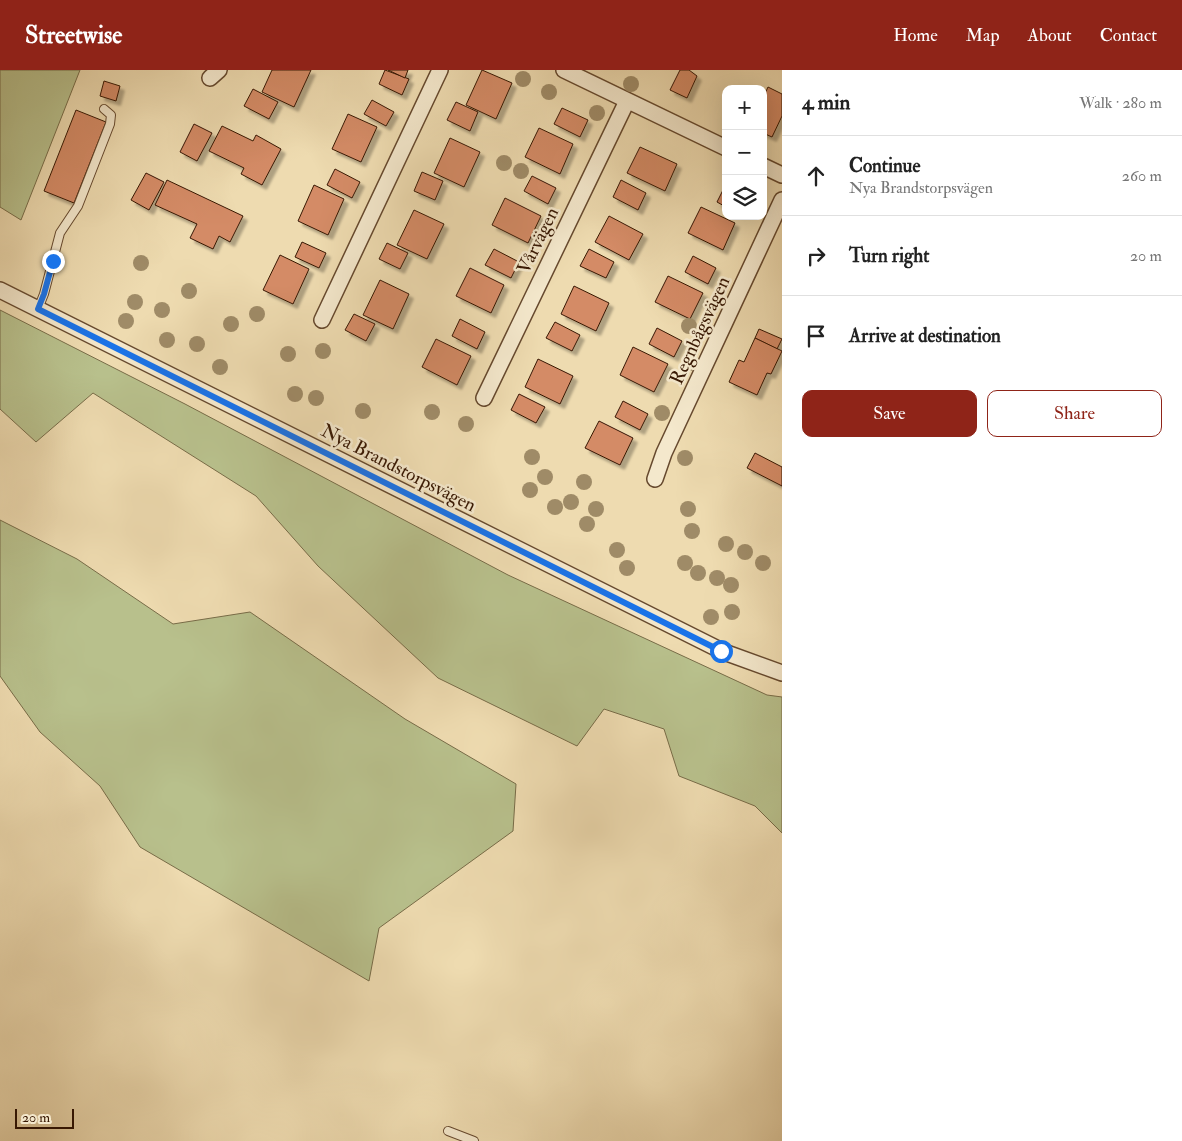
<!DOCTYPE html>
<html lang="en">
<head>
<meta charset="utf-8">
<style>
  body { margin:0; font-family:"IM FELL Double Pica",serif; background:#f6f6f6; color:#222 }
  .controls { position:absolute; right:15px; top:15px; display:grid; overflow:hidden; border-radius:10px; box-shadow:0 5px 20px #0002 }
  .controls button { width:45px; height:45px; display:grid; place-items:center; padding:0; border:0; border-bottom:1px solid #e0e0e0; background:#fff; color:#222; font:25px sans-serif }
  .scale { position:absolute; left:15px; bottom:12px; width:59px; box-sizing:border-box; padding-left:5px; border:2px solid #381803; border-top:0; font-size:14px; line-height:18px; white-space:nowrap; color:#381803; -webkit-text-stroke:4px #f4e8cc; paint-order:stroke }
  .stop { position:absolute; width:15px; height:15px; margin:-11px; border:4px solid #1a73e8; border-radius:50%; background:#fff }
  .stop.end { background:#1a73e8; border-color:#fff; box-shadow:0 1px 5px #0008 }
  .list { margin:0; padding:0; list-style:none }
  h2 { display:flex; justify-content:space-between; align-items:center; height:65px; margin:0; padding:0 20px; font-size:21px }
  h2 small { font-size:16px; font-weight:400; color:#767676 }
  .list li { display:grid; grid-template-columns:32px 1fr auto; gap:15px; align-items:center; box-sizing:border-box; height:80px; padding:0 20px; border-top:1px solid #e0e0e0 }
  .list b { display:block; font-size:19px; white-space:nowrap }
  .list p { margin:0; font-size:16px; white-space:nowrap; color:#767676 }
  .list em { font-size:16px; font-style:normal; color:#767676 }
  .actions { display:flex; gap:10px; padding:15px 20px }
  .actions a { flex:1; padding:11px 0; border:1px solid #8f2418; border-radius:10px; text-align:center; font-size:18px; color:#8f2418 }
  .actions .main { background:#8f2418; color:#fff }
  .icon { flex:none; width:28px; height:28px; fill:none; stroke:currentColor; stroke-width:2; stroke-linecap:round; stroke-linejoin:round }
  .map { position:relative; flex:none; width:782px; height:1071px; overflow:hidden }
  header { display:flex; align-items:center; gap:30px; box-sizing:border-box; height:70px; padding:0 25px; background:#8f2418; color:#fff }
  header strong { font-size:24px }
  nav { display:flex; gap:28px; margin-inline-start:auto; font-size:18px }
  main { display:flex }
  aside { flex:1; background:#fff }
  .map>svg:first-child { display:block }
</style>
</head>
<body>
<header>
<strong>Streetwise</strong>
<nav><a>Home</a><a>Map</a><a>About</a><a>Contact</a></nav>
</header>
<main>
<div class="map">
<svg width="782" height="1071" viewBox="0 0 782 1071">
  <defs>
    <filter id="shadow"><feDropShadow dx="4.5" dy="4.5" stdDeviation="1" flood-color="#0004"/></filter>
  </defs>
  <rect width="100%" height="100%" fill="#eedbb0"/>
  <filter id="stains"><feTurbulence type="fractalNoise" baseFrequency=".004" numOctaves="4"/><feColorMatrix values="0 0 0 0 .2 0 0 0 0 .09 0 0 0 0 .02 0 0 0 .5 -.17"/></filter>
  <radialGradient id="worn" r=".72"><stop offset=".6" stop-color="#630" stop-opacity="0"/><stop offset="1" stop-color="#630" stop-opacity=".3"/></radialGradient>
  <g fill="#b8c08c" stroke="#786c48">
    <path d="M0,0H80L21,150L0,137Z"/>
    <path d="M0,240L185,334L508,505L767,625L782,627V763L755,736L679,706L664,659L604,639L577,676L438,608L318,496L256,426L93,323L36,372L0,339Z"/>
    <path d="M0,450L77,489L173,554L250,542L405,649L516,714L513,761L379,858L369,911L140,777L100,716L40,662L0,606Z"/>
  </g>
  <g fill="#d48b66" stroke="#381803" filter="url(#shadow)">
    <path d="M272,0H311L294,37L262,22Z"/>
    <path d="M385,0L409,9L402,25L379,14Z"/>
    <path d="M388,0H408L405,8Z"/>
    <path d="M482,0L512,13L496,49L466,35Z"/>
    <path d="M680,0H689L697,6L687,28L670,20Z"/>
    <path d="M104,11L120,16L116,31L100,26Z"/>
    <path d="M768,17L782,24V46L772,67L763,63V28Z"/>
    <path d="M253,19L278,32L269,49L244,36Z"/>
    <path d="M372,30L394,42L386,56L364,44Z"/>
    <path d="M456,32L478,42L470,61L447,50Z"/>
    <path d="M562,38L588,50L580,67L554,54Z"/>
    <path d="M76,40L106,52L74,133L44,121Z"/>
    <path d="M348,44L377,57L361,92L332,79Z"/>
    <path d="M194,54L212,63L197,91L180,82Z"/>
    <path d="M222,56L253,71L256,65L281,79L262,115L241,104L244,98L209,81Z"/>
    <path d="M539,58L573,74L560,104L525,87Z"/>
    <path d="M450,68L480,82L464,117L434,103Z"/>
    <path d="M640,77L677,94L665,121L627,103Z"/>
    <path d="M335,99L360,112L352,128L327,115Z"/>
    <path d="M422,102L443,111L435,130L414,121Z"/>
    <path d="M146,103L164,112L149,140L131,130Z"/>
    <path d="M532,106L556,118L548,134L524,121Z"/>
    <path d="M167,110L243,146L230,172L219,166L213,179L190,168L197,154L155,135Z"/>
    <path d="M621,110L646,123L638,140L613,127Z"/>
    <path d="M314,115L344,129L328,165L298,151Z"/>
    <path d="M725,116H726V137L717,132Z"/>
    <path d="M505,128L541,146L528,173L492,155Z"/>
    <path d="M701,137L735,153L723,180L688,163Z"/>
    <path d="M414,140L444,154L427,189L397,175Z"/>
    <path d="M609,146L643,164L629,190L595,172Z"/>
    <path d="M302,172L326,183L319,198L295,187Z"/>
    <path d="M387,173L408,183L400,199L379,189Z"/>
    <path d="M494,179L519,192L511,208L485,195Z"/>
    <path d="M589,179L614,192L606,208L580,196Z"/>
    <path d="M280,185L309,199L293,234L263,220Z"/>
    <path d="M693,186L716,198L708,214L685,202Z"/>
    <path d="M470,198L504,215L491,243L456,226Z"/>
    <path d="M668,206L703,223L690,249L655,232Z"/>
    <path d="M380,210L409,224L393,259L363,245Z"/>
    <path d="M574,216L609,233L596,261L561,244Z"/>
    <path d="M354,244L375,254L366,271L345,260Z"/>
    <path d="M460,249L485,262L477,279L452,266Z"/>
    <path d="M555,252L580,265L572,281L546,268Z"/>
    <path d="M657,258L682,271L674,287L649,274Z"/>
    <path d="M759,259L782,269L777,279L755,268Z"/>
    <path d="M755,268L782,281L771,304L767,303L757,325L729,312L739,290L744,292Z"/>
    <path d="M436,269L471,286L457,315L422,297Z"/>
    <path d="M633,277L668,294L654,322L620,305Z"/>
    <path d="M538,289L573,306L560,334L525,317Z"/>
    <path d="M519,324L545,337L536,353L511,340Z"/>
    <path d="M623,331L648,344L640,360L615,347Z"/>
    <path d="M599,351L633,368L620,395L585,378Z"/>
    <path d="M755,383L782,397V416L747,398Z"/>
  </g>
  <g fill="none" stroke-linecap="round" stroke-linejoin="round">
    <defs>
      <g id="lane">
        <path d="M38,239L44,224L60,163L78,136L110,54L111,45L104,39"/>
        <path d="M448,1061L474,1071"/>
      </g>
      <g id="street">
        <path d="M564,0L726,78"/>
        <path d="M210,8L219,0"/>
        <path d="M763,96L782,105"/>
        <path d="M0,220L724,582L782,603"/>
        <path d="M322,250L440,0"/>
        <path d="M484,328L627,31"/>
        <path d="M655,409L664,383L782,130"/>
      </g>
    </defs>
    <use href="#lane" stroke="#66492e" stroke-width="10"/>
    <use href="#street" stroke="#66492e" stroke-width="18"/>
    <use href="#lane" stroke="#f4e8cc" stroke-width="8"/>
    <use href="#street" stroke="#f4e8cc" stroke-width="15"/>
  </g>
  <g fill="#9f8b67">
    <circle cx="523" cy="9" r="8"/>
    <circle cx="631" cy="14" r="8"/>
    <circle cx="549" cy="22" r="8"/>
    <circle cx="597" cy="43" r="8"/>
    <circle cx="504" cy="93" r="8"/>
    <circle cx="521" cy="101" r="8"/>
    <circle cx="141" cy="193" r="8"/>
    <circle cx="189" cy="221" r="8"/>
    <circle cx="135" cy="232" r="8"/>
    <circle cx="162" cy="240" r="8"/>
    <circle cx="257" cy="244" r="8"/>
    <circle cx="126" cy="251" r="8"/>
    <circle cx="231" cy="254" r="8"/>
    <circle cx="689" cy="256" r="8"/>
    <circle cx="167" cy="270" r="8"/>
    <circle cx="197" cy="274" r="8"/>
    <circle cx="323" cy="281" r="8"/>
    <circle cx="288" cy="284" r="8"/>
    <circle cx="690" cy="293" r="8"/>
    <circle cx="220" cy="297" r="8"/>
    <circle cx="295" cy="324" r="8"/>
    <circle cx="316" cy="328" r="8"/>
    <circle cx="363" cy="341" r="8"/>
    <circle cx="432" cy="342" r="8"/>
    <circle cx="662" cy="343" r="8"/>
    <circle cx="466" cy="354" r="8"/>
    <circle cx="532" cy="387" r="8"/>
    <circle cx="685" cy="388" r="8"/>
    <circle cx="545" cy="407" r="8"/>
    <circle cx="584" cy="412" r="8"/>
    <circle cx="530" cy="420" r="8"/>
    <circle cx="571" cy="432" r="8"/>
    <circle cx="555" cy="437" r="8"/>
    <circle cx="596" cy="439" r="8"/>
    <circle cx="688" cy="439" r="8"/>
    <circle cx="587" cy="454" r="8"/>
    <circle cx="692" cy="461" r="8"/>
    <circle cx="726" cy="474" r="8"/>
    <circle cx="617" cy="480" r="8"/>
    <circle cx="745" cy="482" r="8"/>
    <circle cx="685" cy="493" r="8"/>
    <circle cx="763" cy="493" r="8"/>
    <circle cx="627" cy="498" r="8"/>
    <circle cx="698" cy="503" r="8"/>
    <circle cx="717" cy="508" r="8"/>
    <circle cx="731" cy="515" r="8"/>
    <circle cx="732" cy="542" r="8"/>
    <circle cx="711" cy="547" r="8"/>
  </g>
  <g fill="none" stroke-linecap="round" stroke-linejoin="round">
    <path stroke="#1a73e8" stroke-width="6" d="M53,191L44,224L38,239L721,581"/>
  </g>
  <g text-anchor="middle" stroke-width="5" stroke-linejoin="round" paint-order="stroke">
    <g font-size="19" fill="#381803" stroke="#f4e8cc">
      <text transform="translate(537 170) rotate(-64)" y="7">Vårvägen</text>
      <text transform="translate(699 260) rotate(-65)" y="7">Regnbågsvägen</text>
      <text transform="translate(399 397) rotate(27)" y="7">Nya Brandstorpsvägen</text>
    </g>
  </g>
  <rect width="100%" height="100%" filter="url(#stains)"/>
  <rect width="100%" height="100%" fill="url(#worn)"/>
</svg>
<div class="controls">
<button>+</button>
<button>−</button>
<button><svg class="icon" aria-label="layers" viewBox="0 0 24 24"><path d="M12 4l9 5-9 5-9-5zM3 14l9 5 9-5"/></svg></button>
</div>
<div class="scale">20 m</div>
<div class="stop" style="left:721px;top:581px"></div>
<div class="stop end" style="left:53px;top:191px"></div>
</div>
<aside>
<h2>4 min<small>Walk · 280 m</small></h2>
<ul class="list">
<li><svg class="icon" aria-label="ahead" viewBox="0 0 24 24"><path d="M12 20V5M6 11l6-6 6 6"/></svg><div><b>Continue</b><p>Nya Brandstorpsvägen</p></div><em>260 m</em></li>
<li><svg class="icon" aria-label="right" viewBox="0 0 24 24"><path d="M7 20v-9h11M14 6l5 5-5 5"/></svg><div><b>Turn right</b></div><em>20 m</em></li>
<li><svg class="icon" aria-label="arrive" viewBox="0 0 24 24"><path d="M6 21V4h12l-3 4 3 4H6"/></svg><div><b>Arrive at destination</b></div></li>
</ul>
<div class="actions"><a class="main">Save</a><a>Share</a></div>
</aside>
</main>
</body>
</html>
